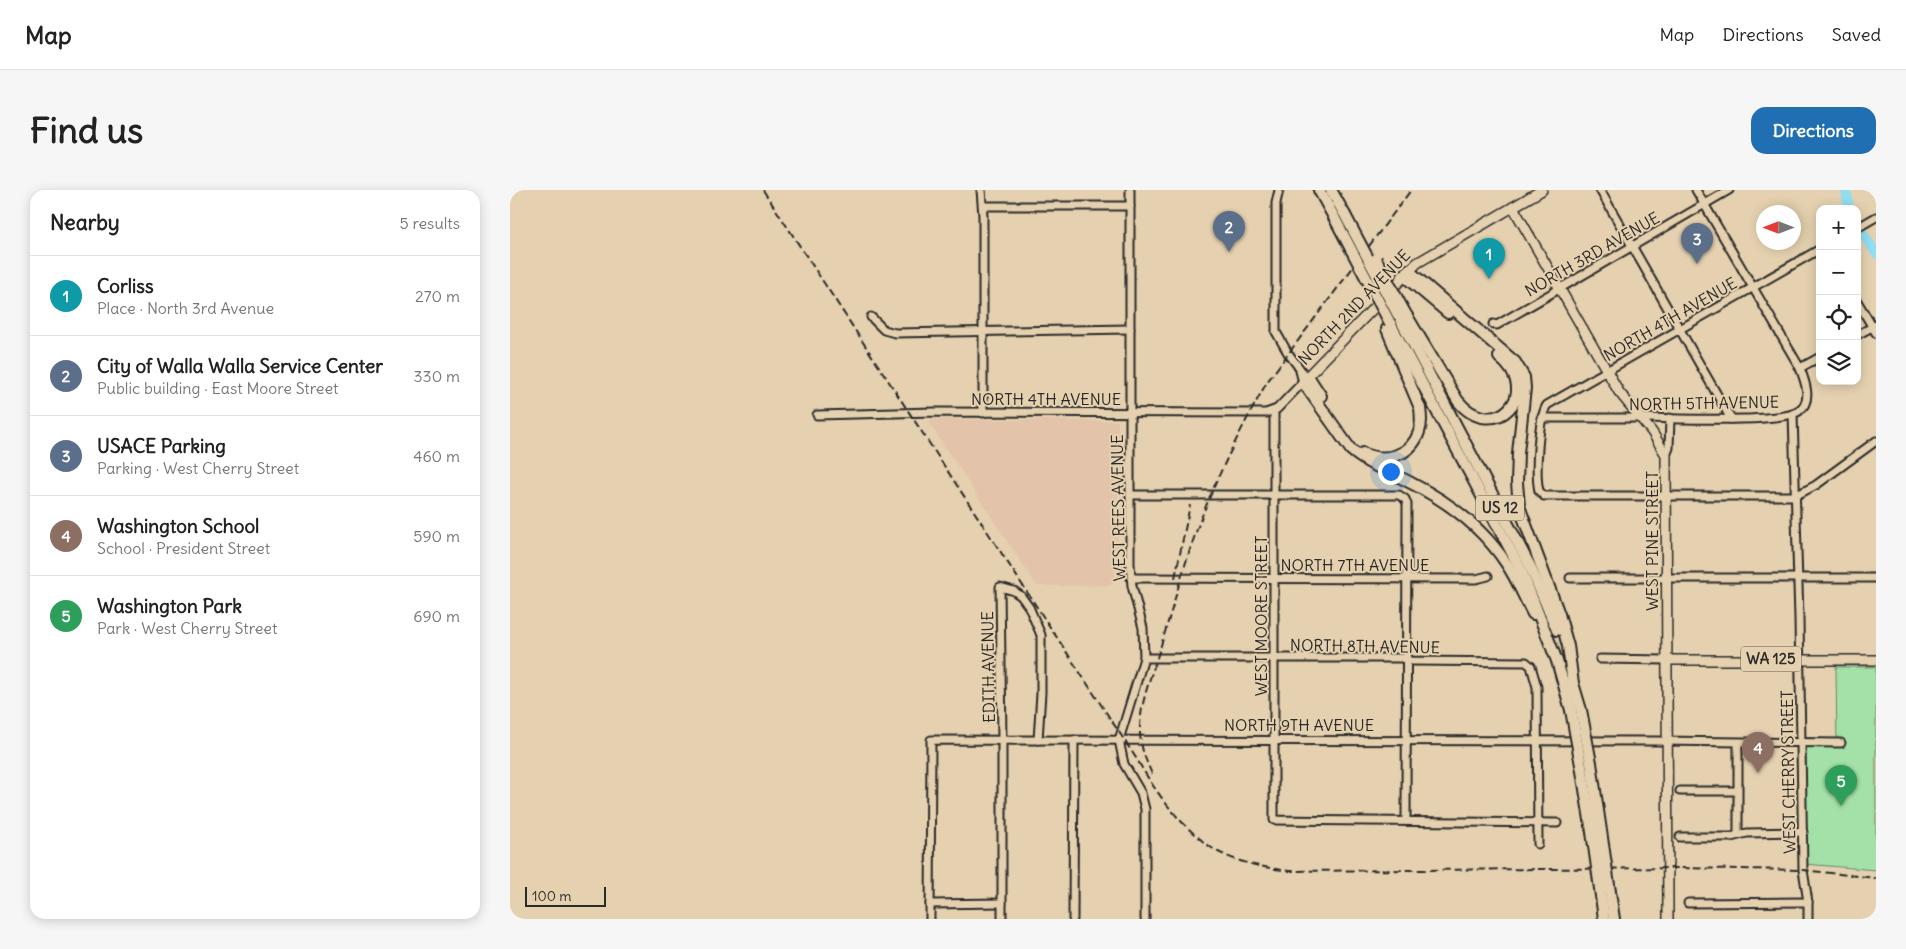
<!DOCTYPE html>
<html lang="en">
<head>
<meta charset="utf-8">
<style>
  body { margin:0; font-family:Delius,sans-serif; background:#f6f6f6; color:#222 }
  .controls { position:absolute; right:15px; top:15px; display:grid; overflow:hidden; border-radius:10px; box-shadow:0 2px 12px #0003 }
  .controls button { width:45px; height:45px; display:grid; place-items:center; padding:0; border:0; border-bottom:1px solid #e0e0e0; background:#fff; color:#222; font:25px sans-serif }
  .compass { position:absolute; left:1246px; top:15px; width:45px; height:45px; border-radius:50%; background:#fff; box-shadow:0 2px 12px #0003; rotate:270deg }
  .scale { position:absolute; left:15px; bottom:12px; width:81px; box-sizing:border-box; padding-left:5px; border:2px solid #2b2b2b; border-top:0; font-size:14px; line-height:18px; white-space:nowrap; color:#2b2b2b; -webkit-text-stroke:4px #e5d1af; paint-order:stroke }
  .you { position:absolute; left:880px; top:281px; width:18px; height:18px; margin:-12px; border:4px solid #fff; border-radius:50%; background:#1a73e8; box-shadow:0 0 0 8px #1a73e833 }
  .badge { display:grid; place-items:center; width:32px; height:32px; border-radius:50%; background:#1f6fb2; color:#fff; font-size:16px; font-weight:700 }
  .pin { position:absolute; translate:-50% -41px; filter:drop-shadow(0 1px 2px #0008) }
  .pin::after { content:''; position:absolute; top:26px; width:18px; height:15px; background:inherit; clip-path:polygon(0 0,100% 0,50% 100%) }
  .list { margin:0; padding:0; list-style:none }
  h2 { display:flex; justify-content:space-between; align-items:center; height:65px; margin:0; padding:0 20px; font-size:21px }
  h2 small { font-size:16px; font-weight:400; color:#767676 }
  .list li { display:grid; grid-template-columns:32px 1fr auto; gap:15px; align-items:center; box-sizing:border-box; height:80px; padding:0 20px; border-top:1px solid #e0e0e0 }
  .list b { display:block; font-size:19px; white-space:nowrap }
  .list p { margin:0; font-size:16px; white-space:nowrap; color:#767676 }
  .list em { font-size:16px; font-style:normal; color:#767676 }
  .icon { flex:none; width:28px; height:28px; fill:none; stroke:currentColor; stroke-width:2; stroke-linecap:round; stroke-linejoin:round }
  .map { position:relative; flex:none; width:1366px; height:729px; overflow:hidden; border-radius:15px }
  header { display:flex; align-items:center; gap:30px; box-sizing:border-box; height:70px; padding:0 25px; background:#fff; border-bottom:1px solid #e0e0e0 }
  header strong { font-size:24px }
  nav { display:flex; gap:28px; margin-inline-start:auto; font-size:18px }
  .intro { display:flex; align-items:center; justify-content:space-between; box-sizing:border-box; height:120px; padding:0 30px }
  h1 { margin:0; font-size:35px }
  .button { padding:12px 22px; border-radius:15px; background:#1f6fb2; color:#fff; font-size:18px; font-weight:700 }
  main { display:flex; gap:30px; padding:0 30px }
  aside { flex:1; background:#fff; border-radius:15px; box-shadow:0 2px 12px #0003 }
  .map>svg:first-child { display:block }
</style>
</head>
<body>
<header>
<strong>Map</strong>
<nav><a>Map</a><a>Directions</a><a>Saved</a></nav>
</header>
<div class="intro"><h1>Find us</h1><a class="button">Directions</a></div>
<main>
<aside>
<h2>Nearby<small>5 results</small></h2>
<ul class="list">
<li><span class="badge" style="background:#0f9aa8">1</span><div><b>Corliss</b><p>Place · North 3rd Avenue</p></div><em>270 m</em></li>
<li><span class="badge" style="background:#5c6f8a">2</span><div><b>City of Walla Walla Service Center</b><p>Public building · East Moore Street</p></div><em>330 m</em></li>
<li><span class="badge" style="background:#5c6f8a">3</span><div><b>USACE Parking</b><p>Parking · West Cherry Street</p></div><em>460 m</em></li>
<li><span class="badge" style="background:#8d6e63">4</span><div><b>Washington School</b><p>School · President Street</p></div><em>590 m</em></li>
<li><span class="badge" style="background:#2e9e5b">5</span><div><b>Washington Park</b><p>Park · West Cherry Street</p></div><em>690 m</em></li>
</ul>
</aside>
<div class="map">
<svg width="1366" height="729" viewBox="0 0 1366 729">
  <rect width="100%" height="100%" fill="#e5d1af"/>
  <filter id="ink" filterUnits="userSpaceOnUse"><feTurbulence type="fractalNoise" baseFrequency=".02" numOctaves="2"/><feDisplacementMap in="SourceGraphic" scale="10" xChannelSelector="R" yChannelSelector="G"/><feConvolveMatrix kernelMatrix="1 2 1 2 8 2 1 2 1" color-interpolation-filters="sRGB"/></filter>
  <g filter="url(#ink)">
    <path fill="#e3c3a9" d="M420,229L608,231V360L603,395L527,396L420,234Z"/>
    <path fill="#a3e1a8" stroke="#67866a" d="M1326,477H1366V680L1295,674L1296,557H1327Z"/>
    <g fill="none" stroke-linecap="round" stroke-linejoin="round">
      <g stroke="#91ddf1" stroke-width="10">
        <path d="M1336,0L1339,19"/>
        <path d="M1347,35L1366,63"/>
      </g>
      <defs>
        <g id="minor">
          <path d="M471,0L473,26V223"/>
          <path d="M620,0V374L622,396L633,438L634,468L609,550L610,555L614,574L631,603L635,619V729"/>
          <path d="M769,0L766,13V142L778,163L793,183"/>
          <path d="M1090,0L1221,229"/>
          <path d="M473,16H620"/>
          <path d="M1347,38L1366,27"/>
          <path d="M1310,59L1037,215C1028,228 1025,284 1029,301L1034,306H1285L1306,295L1366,251"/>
          <path d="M1347,111L1366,143"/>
          <path d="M361,127L374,140L385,143L620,139"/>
          <path d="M983,134L987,135L1219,0"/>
          <path d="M1347,145L1366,135"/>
          <path d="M1290,178L1310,167"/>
          <path d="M764,221V630L1047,633"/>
          <path d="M1283,224L1289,428L1293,680L1298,712V729"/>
          <path d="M307,225L424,222L756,223L767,219L793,192L790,181"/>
          <path d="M1031,228C1064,228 1097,228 1130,228C1158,228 1271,234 1289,221C1303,211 1295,191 1290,178L1186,0"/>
          <path d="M1156,265L1159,258L1160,228"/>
          <path d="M620,305H889L895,309L897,314L896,631"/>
          <path d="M621,388L966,389L978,386"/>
          <path d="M1060,388H1366"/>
          <path d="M634,468H891L901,471L1016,472L1021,476L1027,497L1028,654"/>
          <path d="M1090,469L1157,470"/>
          <path d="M1228,553V644"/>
          <path d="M1170,601H1227"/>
          <path d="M1170,647H1221L1237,643L1293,642"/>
          <path d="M1178,713L1298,712"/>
          <path d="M420,714L492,713"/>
          <path d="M420,729L421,550L1147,551L1331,553"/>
          <path d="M492,729V550L490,397L504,401L511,406L519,417L531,445V503L528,550"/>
          <path d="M563,729L564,550"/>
        </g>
        <g id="major">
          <path d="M1003,17L1109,202L1142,242L1156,265L1158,729"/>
          <path d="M794,190L907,73L1032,0"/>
          <path d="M1157,470H1366"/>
        </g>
        <g id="highway">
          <path d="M809,0L825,29"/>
          <path d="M821,0L835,25"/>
          <path d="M898,80L1005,172L1014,187L1015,198L1008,263L1007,293L1009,316L1049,424L1058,456L1063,494"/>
          <path d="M893,85L938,123"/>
          <path d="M894,121L948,211C983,254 1035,204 989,167"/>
          <path d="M888,125L1020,376L1047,440"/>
          <path d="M880,133L1011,380L1047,471L1061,520"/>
          <path d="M798,186L811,206"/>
          <path d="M793,192L841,260C858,275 881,282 901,293C939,312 972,337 996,373C1007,389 1014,407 1023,424"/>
          <path d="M853,263C875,273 901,266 909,242C912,234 911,226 910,218L877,139"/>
          <path d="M1062,490L1071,520"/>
          <path d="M1081,573L1091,641"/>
          <path d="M1071,575L1082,642"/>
          <path d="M1100,702L1104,729"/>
          <path d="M1091,706L1094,729"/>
        </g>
      </defs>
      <use href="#minor" stroke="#2b2b2b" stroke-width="11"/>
      <use href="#major" stroke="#2b2b2b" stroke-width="12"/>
      <use href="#highway" stroke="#2b2b2b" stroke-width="14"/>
      <use href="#minor" stroke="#e5d1af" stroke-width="7"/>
      <use href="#major" stroke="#e5d1af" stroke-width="9"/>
      <use href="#highway" stroke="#e5d1af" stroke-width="10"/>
      <g stroke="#2b2b2b" stroke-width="2" stroke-dasharray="8 4" stroke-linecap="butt">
        <path d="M253,0L628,571C646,603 669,634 699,656C721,672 752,677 779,681L1164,678L1293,680L1366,688"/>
        <path d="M665,388L680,315"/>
        <path d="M642,584C635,569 629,553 630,537C631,507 644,480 652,452C667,403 680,352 701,304C717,266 737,228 757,192L901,0"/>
      </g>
      <defs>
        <g id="highway-bridge">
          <path d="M835,25L888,125"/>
          <path d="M825,29L880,133"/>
          <path d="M866,69L894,121"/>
          <path d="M1061,520L1071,575"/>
          <path d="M1071,520L1081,573"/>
          <path d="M1091,641L1100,702"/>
          <path d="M1082,642L1091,706"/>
        </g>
      </defs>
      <use href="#highway-bridge" stroke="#2b2b2b" stroke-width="14" stroke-linecap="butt"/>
      <use href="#highway-bridge" stroke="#e5d1af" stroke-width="10"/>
    </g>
  </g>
  <g text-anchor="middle" stroke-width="4" stroke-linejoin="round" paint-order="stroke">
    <g fill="#e5d1af" stroke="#635d53" stroke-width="1">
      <rect x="966" y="305.5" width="48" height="25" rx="4"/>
      <rect x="1231" y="456.5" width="60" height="25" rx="4"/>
    </g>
    <g font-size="15" font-weight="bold" fill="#2b2b2b">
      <text x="990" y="323">US 12</text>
      <text x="1261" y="474">WA 125</text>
    </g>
    <g font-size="16" fill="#2b2b2b" stroke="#e5d1af">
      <text transform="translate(1082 64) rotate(-30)" y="6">NORTH 3RD AVENUE</text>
      <text transform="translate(844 117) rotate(-46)" y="6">NORTH 2ND AVENUE</text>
      <text transform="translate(1160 129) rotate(-30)" y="6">NORTH 4TH AVENUE</text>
      <text x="536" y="215">NORTH 4TH AVENUE</text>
      <text transform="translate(1194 213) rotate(-1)" y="6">NORTH 5TH AVENUE</text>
      <text transform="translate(608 318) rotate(-91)" y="6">WEST REES AVENUE</text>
      <text transform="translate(1142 351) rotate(-90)" y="6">WEST PINE STREET</text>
      <text x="845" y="381">NORTH 7TH AVENUE</text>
      <text transform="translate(751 426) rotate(-90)" y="6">WEST MOORE STREET</text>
      <text transform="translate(855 456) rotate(1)" y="6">NORTH 8TH AVENUE</text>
      <text transform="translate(478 477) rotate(-91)" y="6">EDITH AVENUE</text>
      <text x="789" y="541">NORTH 9TH AVENUE</text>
      <text transform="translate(1278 582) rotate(-91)" y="6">WEST CHERRY STREET</text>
    </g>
  </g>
</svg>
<div class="controls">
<button>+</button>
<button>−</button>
<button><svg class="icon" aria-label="locate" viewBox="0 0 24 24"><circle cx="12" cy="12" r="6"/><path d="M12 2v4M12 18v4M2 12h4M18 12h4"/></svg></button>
<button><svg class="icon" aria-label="layers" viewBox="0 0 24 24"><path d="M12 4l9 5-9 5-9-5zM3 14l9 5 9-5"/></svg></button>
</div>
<svg class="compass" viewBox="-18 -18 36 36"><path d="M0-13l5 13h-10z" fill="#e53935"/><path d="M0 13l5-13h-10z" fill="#767676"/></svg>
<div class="scale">100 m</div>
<div class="you"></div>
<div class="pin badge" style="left:979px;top:89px;background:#0f9aa8">1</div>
<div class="pin badge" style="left:719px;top:62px;background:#5c6f8a">2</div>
<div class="pin badge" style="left:1187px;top:74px;background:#5c6f8a">3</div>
<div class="pin badge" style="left:1248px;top:583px;background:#8d6e63">4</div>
<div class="pin badge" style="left:1331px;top:616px;background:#2e9e5b">5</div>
</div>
</main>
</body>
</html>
